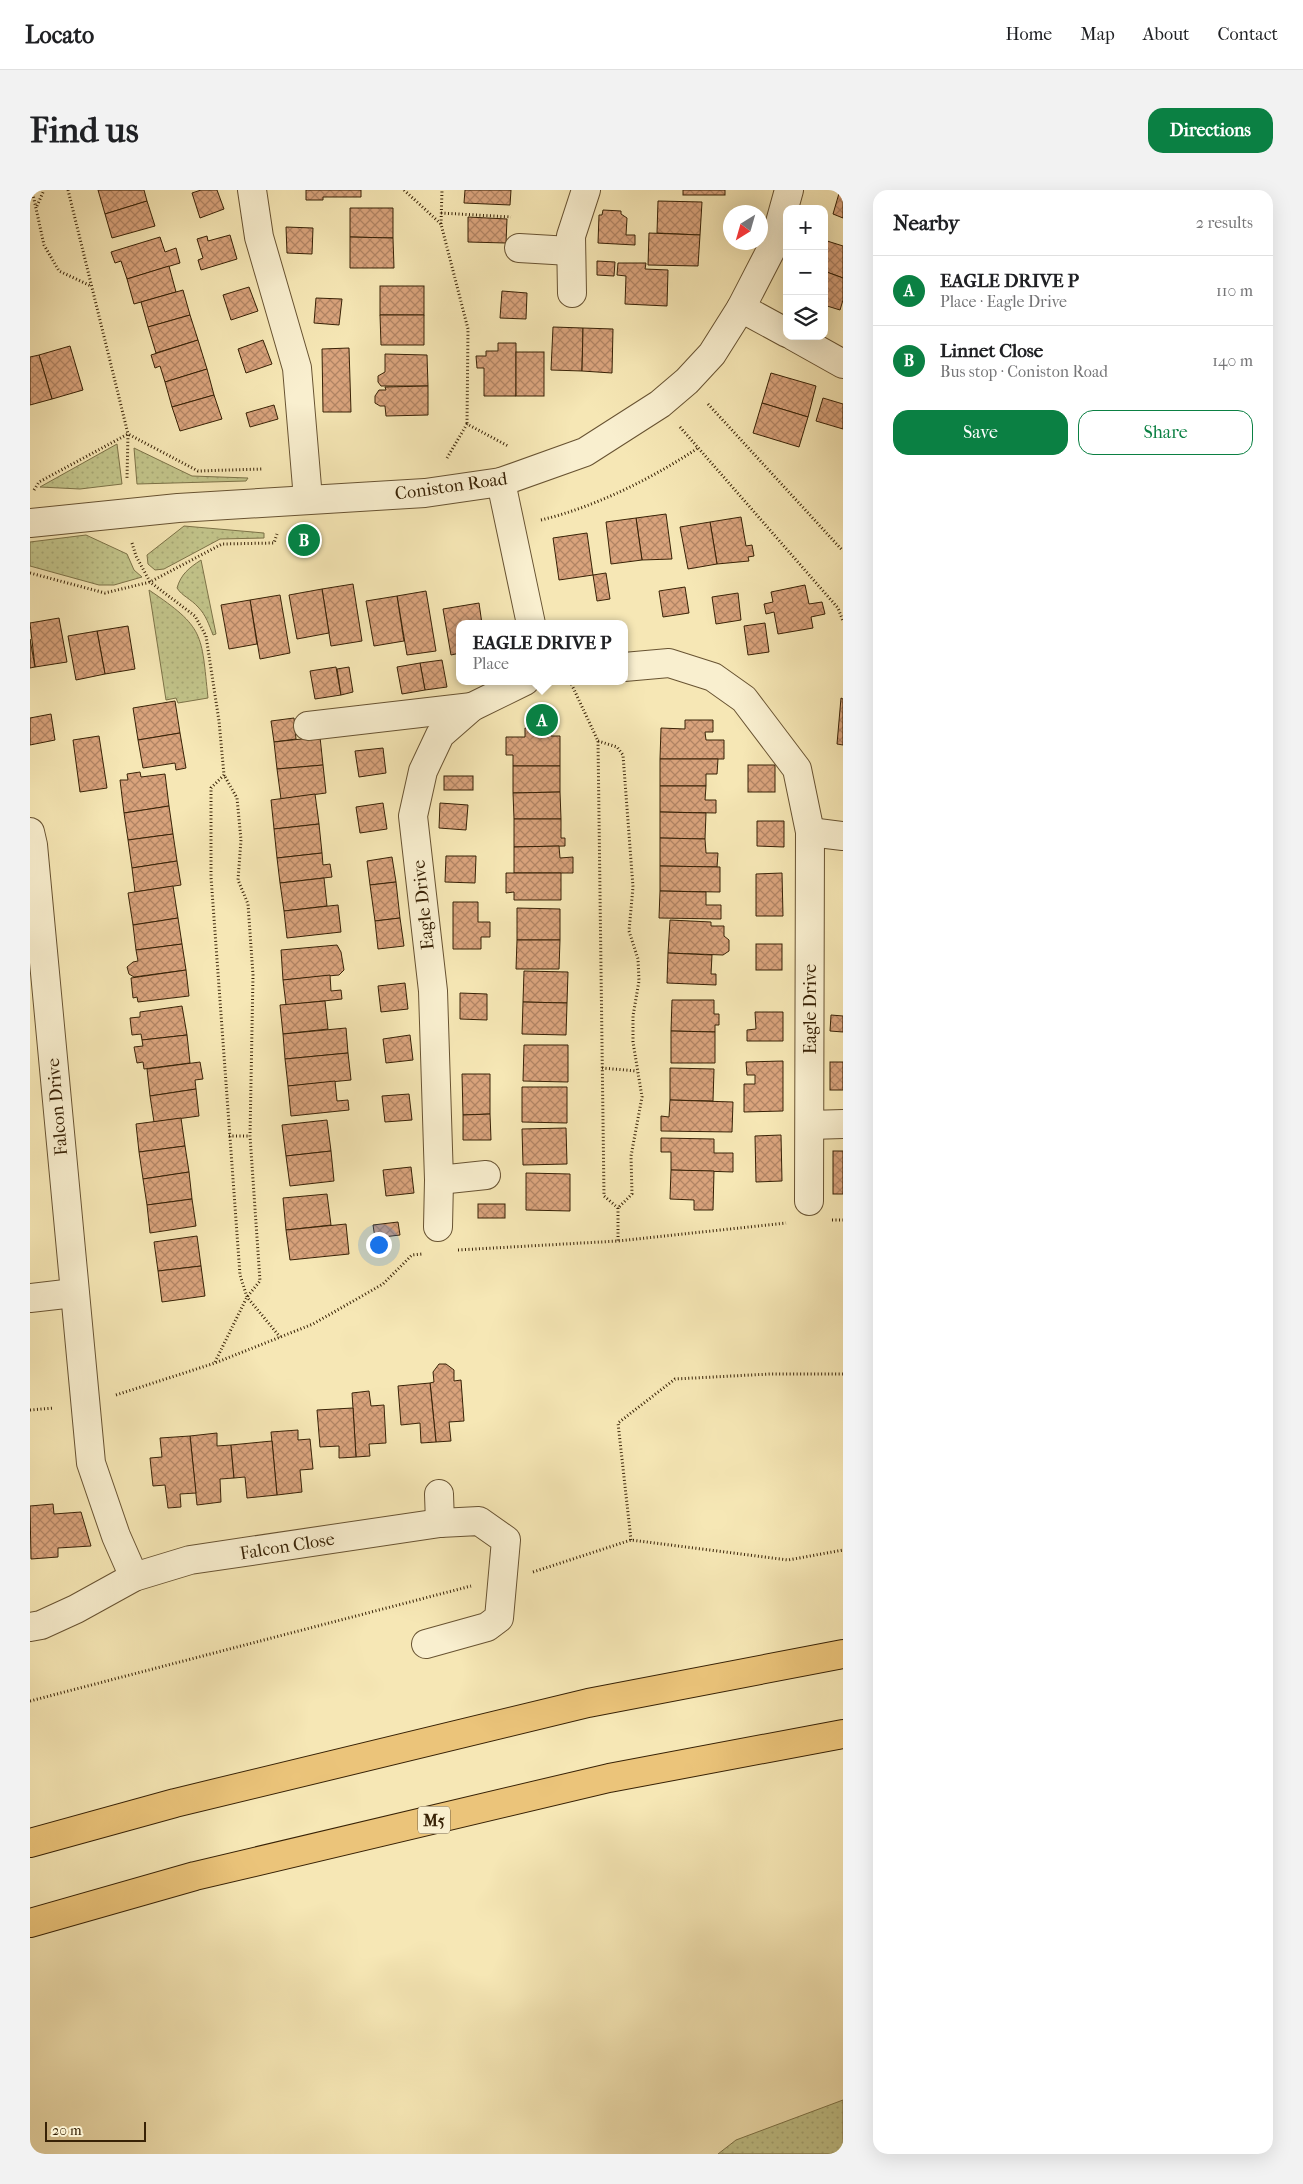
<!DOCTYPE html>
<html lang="en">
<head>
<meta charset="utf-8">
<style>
  body { margin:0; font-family:"IM FELL French Canon",serif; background:#f2f2f2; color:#202124 }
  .controls { position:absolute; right:15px; top:15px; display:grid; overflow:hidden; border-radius:10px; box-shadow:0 5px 20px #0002 }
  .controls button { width:45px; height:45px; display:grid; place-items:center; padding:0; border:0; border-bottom:1px solid #e0e0e0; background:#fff; color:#202124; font:25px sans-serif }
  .compass { position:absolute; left:693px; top:15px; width:45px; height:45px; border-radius:50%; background:#fff; box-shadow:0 5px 20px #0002; rotate:217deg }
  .scale { position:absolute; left:15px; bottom:12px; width:101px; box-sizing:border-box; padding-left:5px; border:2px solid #382206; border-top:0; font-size:14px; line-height:18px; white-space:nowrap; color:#382206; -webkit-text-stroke:4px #f9efcf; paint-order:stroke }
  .you { position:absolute; left:348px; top:1054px; width:18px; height:18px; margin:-12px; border:4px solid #fff; border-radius:50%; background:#1a73e8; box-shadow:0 0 0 8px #1a73e833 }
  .badge { display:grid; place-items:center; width:32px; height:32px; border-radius:50%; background:#0b8043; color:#fff; font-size:16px; font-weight:700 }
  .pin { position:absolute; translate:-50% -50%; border:2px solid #fff; box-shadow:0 1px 5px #0006 }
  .popup { position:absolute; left:426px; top:430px; width:172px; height:65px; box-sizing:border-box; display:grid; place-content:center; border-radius:10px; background:#fff; filter:drop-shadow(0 1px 4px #0005); font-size:16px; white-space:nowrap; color:#757577 }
  .popup b { font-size:19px; color:#202124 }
  .popup::after { content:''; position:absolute; left:50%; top:100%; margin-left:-10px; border:10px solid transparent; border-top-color:#fff }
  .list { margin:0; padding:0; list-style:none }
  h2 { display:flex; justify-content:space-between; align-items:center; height:65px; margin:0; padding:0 20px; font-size:21px }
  h2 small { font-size:16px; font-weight:400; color:#757577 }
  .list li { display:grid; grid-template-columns:32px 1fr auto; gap:15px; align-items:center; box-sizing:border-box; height:70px; padding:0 20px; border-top:1px solid #e0e0e0 }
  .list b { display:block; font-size:19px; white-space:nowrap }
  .list p { margin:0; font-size:16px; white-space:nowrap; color:#757577 }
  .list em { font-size:16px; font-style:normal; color:#757577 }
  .actions { display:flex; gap:10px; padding:15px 20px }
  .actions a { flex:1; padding:11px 0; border:1px solid #0b8043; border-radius:15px; text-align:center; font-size:18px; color:#0b8043 }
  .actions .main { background:#0b8043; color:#fff }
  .icon { flex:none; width:28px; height:28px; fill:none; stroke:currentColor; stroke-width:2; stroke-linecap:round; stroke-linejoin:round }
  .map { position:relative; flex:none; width:813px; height:1964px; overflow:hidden; border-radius:15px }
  header { display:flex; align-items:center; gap:30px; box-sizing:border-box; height:70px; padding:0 25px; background:#fff; border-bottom:1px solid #e0e0e0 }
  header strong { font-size:24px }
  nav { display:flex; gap:28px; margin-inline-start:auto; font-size:18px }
  .intro { display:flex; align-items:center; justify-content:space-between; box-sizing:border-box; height:120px; padding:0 30px }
  h1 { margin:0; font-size:35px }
  .button { padding:12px 22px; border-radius:15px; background:#0b8043; color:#fff; font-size:18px; font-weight:700 }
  main { display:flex; gap:30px; padding:0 30px }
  aside { flex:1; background:#fff; border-radius:15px; box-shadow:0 5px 20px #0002 }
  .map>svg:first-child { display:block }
</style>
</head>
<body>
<header>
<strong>Locato</strong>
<nav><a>Home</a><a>Map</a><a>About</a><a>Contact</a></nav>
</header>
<div class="intro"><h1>Find us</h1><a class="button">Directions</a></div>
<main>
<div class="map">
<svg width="813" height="1964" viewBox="0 0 813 1964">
  <defs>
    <pattern id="grass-dots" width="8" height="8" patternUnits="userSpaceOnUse" patternTransform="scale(1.25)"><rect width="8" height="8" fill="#c2c48a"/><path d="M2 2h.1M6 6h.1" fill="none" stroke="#a7a876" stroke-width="1.8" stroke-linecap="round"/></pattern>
    <pattern id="building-cross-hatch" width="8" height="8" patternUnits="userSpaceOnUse" patternTransform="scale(1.25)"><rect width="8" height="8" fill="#d9a37c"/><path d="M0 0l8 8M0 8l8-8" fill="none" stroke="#b18464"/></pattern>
  </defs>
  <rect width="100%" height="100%" fill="#f6e7b5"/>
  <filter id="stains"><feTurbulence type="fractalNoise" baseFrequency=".004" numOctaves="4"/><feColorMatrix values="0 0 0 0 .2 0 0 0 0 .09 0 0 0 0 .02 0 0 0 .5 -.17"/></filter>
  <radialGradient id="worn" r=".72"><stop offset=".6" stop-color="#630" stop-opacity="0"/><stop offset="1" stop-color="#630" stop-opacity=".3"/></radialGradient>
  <g fill="url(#grass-dots)" stroke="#7d7348">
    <path d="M87,254L92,294L50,299L10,297Z"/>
    <path d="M104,258L162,286L218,288L216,291L107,294Z"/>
    <path d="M154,336L234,343V348L190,349L134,379L125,380L118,374L117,365Z"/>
    <path d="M56,345L97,364L104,380L112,387L84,395H69L0,376V352Z"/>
    <path d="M171,370L186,444L183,445C179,435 176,425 168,417C161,409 152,406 147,398C151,384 159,378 171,370Z"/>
    <path d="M119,400C175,438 171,443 178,508L148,513L146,508L136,510Z"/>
    <path d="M813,1910V1964H688L706,1950Z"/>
  </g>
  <g fill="url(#building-cross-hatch)" stroke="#382206">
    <path d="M68,0H114L117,11L75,24Z"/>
    <path d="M171,0H187L194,19L170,28L162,3Z"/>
    <path d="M276,0H331V7H293V10H276Z"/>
    <path d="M435,0H481L480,15L434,13Z"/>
    <rect x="653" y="0" width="42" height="5"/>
    <path d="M810,0H813V28L803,24Z"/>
    <path d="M117,11L125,36L82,48L75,24Z"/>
    <path d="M628,11L672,12L670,45L627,43Z"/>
    <path d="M320,18H363V48L320,47Z"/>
    <path d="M573,20L591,21V24L597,28L596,45H605V55L568,53L569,25H572Z"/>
    <path d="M438,27L477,29L476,53L438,52Z"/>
    <path d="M256,37L283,38L282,64L257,63Z"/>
    <path d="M619,43L670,45L668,76L618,75Z"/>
    <path d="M200,45L207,69L171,80L168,70L173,68L167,49L177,46L178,51Z"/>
    <path d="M130,47L135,62L146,58L150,73L97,89L91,71L85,73L81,62Z"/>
    <path d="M320,47L363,48L364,78H320Z"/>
    <path d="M794,50L813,56V88L794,81Z"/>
    <path d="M567,71L585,72L584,86L567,85Z"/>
    <path d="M588,73H616L615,79L638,80L637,116L595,114L596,86L587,85Z"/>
    <path d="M139,76L146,102L104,114L97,89Z"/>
    <path d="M794,81L813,88V110L810,120L794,115Z"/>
    <rect x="350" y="96" width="44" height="29"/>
    <path d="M219,97L228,121L201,130L193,105Z"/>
    <path d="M153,100L160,125L118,137L111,112Z"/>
    <path d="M472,101L497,103L496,129L470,128Z"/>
    <path d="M286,108L312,109L309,135L284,133Z"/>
    <path d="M160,125L168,150L126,163L118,137Z"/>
    <path d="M350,125H394V155H351Z"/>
    <path d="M523,137L553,138L552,181L521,180Z"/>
    <path d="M553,138L583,139L582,183L552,181Z"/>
    <path d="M168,150L177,179L135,192L130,176L125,178L121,165Z"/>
    <path d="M233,150L242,174L216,183L208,159Z"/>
    <path d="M468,153H486V206H454V178H447L446,166H456V161H468Z"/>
    <path d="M40,156L53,200L22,209L9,165Z"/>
    <path d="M319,158L321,222H293L292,159Z"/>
    <rect x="486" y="162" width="28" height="44"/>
    <path d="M355,164L397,165L398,196H351L348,192V186L355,182Z"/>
    <path d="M9,165L22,209L0,215V167Z"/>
    <path d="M177,179L184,205L142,217L135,192Z"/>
    <path d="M741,183L786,196L778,227L732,213Z"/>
    <path d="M398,196V225L356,226L355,216H350L345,213V206L349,200H356L355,197Z"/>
    <path d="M184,205L192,229L150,241L142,217Z"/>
    <path d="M793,208L813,214V239L786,231Z"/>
    <path d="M732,213L778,227L769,257L723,243Z"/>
    <path d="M244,215L248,229L220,237L216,223Z"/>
    <path d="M636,324L642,369L612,370L606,328Z"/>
    <path d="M711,327L716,356L722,355L724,366L718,367L719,371L687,374L680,332Z"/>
    <path d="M606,328L612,370L581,374L576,332Z"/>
    <path d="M680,332L687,374L658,379L650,337Z"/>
    <path d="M557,343L563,385L529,390L523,348Z"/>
    <path d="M576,383L580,409L567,411L563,385Z"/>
    <path d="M323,394L332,451L301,456L292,399Z"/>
    <path d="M775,395L779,414L792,412L795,424L781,427L783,438L748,444L744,422L736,424L734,414L743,412L741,402Z"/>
    <path d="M655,397L659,423L633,427L629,401Z"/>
    <path d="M292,399L299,443L267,449L259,405Z"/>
    <path d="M396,401L406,461L377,465L367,406Z"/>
    <path d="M708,403L711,430L686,434L682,407Z"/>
    <path d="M250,405L260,463L230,469L220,410Z"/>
    <path d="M367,406L374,451L344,456L336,411Z"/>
    <path d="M220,410L227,454L199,459L191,415Z"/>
    <path d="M449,413L452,434H430V463L421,465L413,419Z"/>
    <path d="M29,428L37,472L5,477L0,433Z"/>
    <path d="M735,433L739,462L718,465L714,436Z"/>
    <path d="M98,436L105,479L75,484L67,441Z"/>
    <path d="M67,441L75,484L46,490L38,446Z"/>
    <path d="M0,449L5,477L0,478Z"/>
    <path d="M412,470L417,497L395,500L390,473Z"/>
    <path d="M390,473L395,500L372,504L367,477Z"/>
    <path d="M306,477L311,505L285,509L280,481Z"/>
    <path d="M319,477L323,502L311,505L307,479Z"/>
    <path d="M811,508L813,509V555L807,554Z"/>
    <path d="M145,511L150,543L108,550L103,518Z"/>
    <path d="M520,521L521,538H505L503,522Z"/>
    <path d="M21,524L25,550L0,555V528Z"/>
    <path d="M264,528L266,549L244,552L241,531Z"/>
    <path d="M655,530H683V542H675L676,550H694V569H630L631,538L655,539Z"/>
    <path d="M495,538H521V546H530V576H483V565H476V547H495Z"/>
    <path d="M150,543L156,578L146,580L145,573L113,578L108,550Z"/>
    <path d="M69,546L77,598L50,602L43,550Z"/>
    <path d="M290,547L293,575L247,579L244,552Z"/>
    <path d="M353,558L356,583L329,587L325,561Z"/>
    <path d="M630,569H688L687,584H676V596H630Z"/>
    <path d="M293,575L296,603L251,609L247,579Z"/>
    <rect x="718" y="575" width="27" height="27"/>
    <path d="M483,576H530V602L483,603Z"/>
    <path d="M110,582L111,587L135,584L139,616L94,623L90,590H98L97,584Z"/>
    <rect x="414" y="586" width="29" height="14"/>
    <path d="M630,596H676L675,610H686V623L630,622Z"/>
    <path d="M530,602L531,629H484L483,603Z"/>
    <path d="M285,604L289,634L244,639L241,610Z"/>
    <path d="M353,613L357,639L330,643L326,617Z"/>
    <path d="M410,613L438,615L436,640L409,638Z"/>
    <path d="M139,616L143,644L98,650L94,623Z"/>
    <path d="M630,622L676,623L675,649L630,648Z"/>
    <path d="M484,629H531V648H535V656L484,657Z"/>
    <path d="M727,631H754V657L727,656Z"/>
    <path d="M289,634L292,663L247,668L244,639Z"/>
    <path d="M143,644L147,671L102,678L98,650Z"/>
    <path d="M630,648L675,649L676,663H688L687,677L630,676Z"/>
    <path d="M529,656L530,668L543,667V683H484V657Z"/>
    <path d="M292,663L293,675L300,674L302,687L250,693L247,668Z"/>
    <path d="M416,666H446L445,693L415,692Z"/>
    <path d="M362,667L366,692L340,695L337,671Z"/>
    <path d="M147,671L151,695L105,702L102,678Z"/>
    <path d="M630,676L690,677V702L630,701Z"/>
    <path d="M476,683H531V710H484V702L476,703Z"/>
    <path d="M752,683L753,726H726V684Z"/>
    <path d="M294,688L297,716L254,721L250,693Z"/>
    <path d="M366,692L370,728L345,731L340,695Z"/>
    <path d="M143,696L148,728L103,735L98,703Z"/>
    <path d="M630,701L676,702V715H691V729L629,728Z"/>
    <path d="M423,712H448V732H460V747H451V759H423Z"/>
    <path d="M308,715L311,742L257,748L254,721Z"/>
    <path d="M487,718L530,719V750H487Z"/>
    <path d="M148,728L152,754L106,760L103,735Z"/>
    <path d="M370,728L374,756L348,759L345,731Z"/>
    <path d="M640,730L681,732V736H694V746L699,750V761L693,765L638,763Z"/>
    <path d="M487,750H530L529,779H486Z"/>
    <path d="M152,754L156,780L104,787L99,784L97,777L103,772L108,771L106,760Z"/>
    <rect x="726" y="754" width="26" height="26"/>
    <path d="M307,755L311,762L314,780L309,785L253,790L251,760Z"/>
    <path d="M638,763L682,765L681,784H686V795L637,793Z"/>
    <path d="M156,780L159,806L108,812L107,807L103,808L101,788Z"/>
    <path d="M494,781L538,782L537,813L493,812Z"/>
    <path d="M300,785L301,801L311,800L312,809L256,815L253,790Z"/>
    <path d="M375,793L378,819L351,822L348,796Z"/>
    <path d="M430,803L457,804V830L430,829Z"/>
    <path d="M642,810H684V824H689V835H685V842L641,841Z"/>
    <path d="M295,811L298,839L253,844L250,815Z"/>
    <path d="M493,812L537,813L536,845L492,844Z"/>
    <path d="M152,816L157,845L112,850L111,844L102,845L100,828L110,827V822Z"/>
    <path d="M725,822H753V851H717V840L726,839Z"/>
    <path d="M801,825L813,826V842L800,841Z"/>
    <path d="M316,838L318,863L255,869L253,844Z"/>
    <path d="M641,841L685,842V873H641Z"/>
    <path d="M157,845L160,873L114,879L113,872L107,873L104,857L113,856L112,850Z"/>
    <path d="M380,845L383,870L356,873L353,849Z"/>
    <path d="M494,855H538V892L493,891Z"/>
    <path d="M318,863L321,890L258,896L255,869Z"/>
    <path d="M753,871V921L714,922V894H725V885H717L716,872Z"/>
    <path d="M170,872L173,889L165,890L166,899L120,906L117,879Z"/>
    <rect x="800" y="872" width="13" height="28"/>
    <path d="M640,878L684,879L683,911L640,910Z"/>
    <path d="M432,884H460V924L433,925Z"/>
    <path d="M305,891L307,911L318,910L319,920L261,926L258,896Z"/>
    <path d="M492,897H537V933L492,932Z"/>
    <path d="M166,899L169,926L124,932L120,906Z"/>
    <path d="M379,904L382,930L355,932L352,906Z"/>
    <path d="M640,910L703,912L702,942L631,941V926L639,927Z"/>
    <path d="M460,924L461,950H433V925Z"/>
    <path d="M151,928L155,956L109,962L106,934Z"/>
    <path d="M297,930L301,961L256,966L252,935Z"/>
    <path d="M536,938L537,974L493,975L492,939Z"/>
    <path d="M751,945L752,991L726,992L725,946Z"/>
    <path d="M631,948L684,949V963H703V982L641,980V962H631Z"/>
    <path d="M155,956L159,982L113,989L109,962Z"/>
    <path d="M301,961L304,991L260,996L256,966Z"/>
    <rect x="803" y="961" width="10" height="43"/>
    <path d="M381,977L384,1003L356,1006L353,980Z"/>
    <path d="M641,980L684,981L683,1020H664V1010L640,1009Z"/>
    <path d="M159,982L162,1009L117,1015L113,989Z"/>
    <path d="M496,983L540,984V1021L496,1020Z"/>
    <path d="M297,1004L301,1035L256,1040L253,1008Z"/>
    <path d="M162,1009L166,1036L120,1043L117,1015Z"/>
    <rect x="448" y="1014" width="27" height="14"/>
    <path d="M368,1032L370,1045L345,1048L343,1035Z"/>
    <path d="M316,1034L319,1064L260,1070L256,1040Z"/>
    <path d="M167,1046L171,1076L128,1081L124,1052Z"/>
    <path d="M171,1076L175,1106L132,1112L128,1081Z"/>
    <path d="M409,1174H416L424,1180V1191L431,1190L434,1231L419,1232L421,1251L406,1252L400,1193L404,1192L403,1182Z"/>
    <path d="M400,1193L406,1252L391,1253L390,1233L371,1235L368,1196Z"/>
    <path d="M339,1201L341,1216L354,1215L356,1253L339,1254L340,1266L326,1267L322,1203Z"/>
    <path d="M323,1218L326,1267L309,1268V1256L290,1257L287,1220Z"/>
    <path d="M268,1240V1250L280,1249L283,1279L270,1280L272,1302L247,1305L241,1242Z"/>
    <path d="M187,1243V1256L201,1255L204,1288L190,1289L191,1312L167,1315L160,1246Z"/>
    <path d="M160,1246L166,1303L150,1304L151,1317L138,1318L135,1295L123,1296L120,1268L132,1267L130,1248Z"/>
    <path d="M242,1251L247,1305L217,1308L215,1287L204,1288L201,1255Z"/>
    <path d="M23,1314L24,1324L51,1322L61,1356L28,1358V1367L1,1369L0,1316Z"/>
  </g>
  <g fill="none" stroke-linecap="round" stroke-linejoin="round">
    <defs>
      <g id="minor">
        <path d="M222,0L229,47L267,178L278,309"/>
        <path d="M489,58L540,61"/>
        <path d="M542,103L541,46L556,0"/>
        <path d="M711,118L757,143"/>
        <path d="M763,146L813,174"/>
        <path d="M471,292L501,434"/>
        <path d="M0,333L148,318L395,303L471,292L555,262L630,214L657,191L682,164L711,118L744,54L759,0"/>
        <path d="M594,477L639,473L683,487L714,509L767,579L780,642L779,1011"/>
        <path d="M278,536L442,517"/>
        <path d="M0,642L3,655L61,1273L86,1346L104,1387"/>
        <path d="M780,642L813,646"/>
        <path d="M780,935L813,934"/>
        <path d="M409,990L456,985"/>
        <path d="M408,1037L409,990L403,801L383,626L393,581L410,545L442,517L495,491"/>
        <path d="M0,1108L44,1103"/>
        <path d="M409,1304L410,1333"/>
        <path d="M0,1437L11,1435L46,1419L104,1387L160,1370L410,1333L449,1331L476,1350L469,1428L457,1437L396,1454"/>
      </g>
      <g id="highway">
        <path d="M0,1653L145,1613L558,1513L813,1464"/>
        <path d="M0,1733L165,1686L579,1588L813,1544"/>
      </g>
    </defs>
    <use href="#minor" stroke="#685332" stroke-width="30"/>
    <use href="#highway" stroke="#382206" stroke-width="30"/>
    <g stroke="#382206" stroke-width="3" stroke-dasharray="1 2.5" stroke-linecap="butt">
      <path d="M2,0L14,55L29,81L61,96"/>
      <path d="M38,0L98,244L97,288"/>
      <path d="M374,0L411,34L438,139L437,234"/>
      <path d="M7,16L14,0"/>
      <path d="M411,23L481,27"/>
      <path d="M411,34L412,0"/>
      <path d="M678,214L813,361"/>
      <path d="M650,237L808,418L813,431"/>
      <path d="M417,268L437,234L478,256"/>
      <path d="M4,300L9,292L98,244L168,281L232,279"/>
      <path d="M511,330C565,317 621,289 668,258"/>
      <path d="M102,353L106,366L120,392L165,426L176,446L189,531L194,585L181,598V687L210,1085L217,1107L250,1147"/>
      <path d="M0,383L75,403L120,392L192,354L244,353L247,344"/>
      <path d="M540,491L568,551L574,1006L588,1018"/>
      <path d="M568,551L587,557L593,565L603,697L599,741L608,769L609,791L603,826V852L612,907L601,966L602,1004L588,1018"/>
      <path d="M572,878L607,881"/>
      <path d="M199,946H220"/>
      <path d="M588,1018V1051"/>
      <path d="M802,1030H813"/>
      <path d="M428,1060L588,1051L756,1033"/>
      <path d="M185,1172L217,1107L230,1091L220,946L223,785L218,714L208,690L211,650L207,608L194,585"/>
      <path d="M86,1205L185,1173L283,1134L353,1094L382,1065L392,1064"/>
      <path d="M0,1220L24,1218"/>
      <path d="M601,1350L588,1233L645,1189L740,1184H813"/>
      <path d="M503,1382L601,1350L758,1370L813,1360"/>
      <path d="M0,1511L441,1396"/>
    </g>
    <use href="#minor" stroke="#f9efcf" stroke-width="28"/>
    <use href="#highway" stroke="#ebc47a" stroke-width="28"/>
  </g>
  <g text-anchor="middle" stroke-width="4" stroke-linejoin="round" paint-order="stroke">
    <rect fill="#f9efcf" stroke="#726042" stroke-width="1" x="388" y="1616.5" width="32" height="27" rx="4"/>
    <g font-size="16" font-weight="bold" fill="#382206">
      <text x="404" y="1636">M5</text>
    </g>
    <g font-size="18" fill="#382206" stroke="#f9efcf">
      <text transform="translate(421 296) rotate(-8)" y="6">Coniston Road</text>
      <text transform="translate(393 715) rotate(-96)" y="6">Eagle Drive</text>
      <text transform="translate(780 819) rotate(-90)" y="6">Eagle Drive</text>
      <text transform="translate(27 917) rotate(-95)" y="6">Falcon Drive</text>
      <text transform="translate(257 1356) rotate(-9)" y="6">Falcon Close</text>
    </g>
  </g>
  <rect width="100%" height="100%" filter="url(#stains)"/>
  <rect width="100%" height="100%" fill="url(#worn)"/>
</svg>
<div class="controls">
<button>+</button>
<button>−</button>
<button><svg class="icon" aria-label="layers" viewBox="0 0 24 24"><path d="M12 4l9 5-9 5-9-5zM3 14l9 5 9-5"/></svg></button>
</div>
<svg class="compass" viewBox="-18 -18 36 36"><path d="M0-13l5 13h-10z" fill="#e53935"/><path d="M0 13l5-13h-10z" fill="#757577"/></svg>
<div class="scale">20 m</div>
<div class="you"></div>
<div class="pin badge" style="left:512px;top:530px">A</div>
<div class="popup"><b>EAGLE DRIVE P</b>Place</div>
<div class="pin badge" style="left:274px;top:350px">B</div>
</div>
<aside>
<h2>Nearby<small>2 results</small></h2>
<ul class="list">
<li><span class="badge">A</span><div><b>EAGLE DRIVE P</b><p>Place · Eagle Drive</p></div><em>110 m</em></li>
<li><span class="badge">B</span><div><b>Linnet Close</b><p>Bus stop · Coniston Road</p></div><em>140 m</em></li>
</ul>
<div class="actions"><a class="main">Save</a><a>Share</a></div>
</aside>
</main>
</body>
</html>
